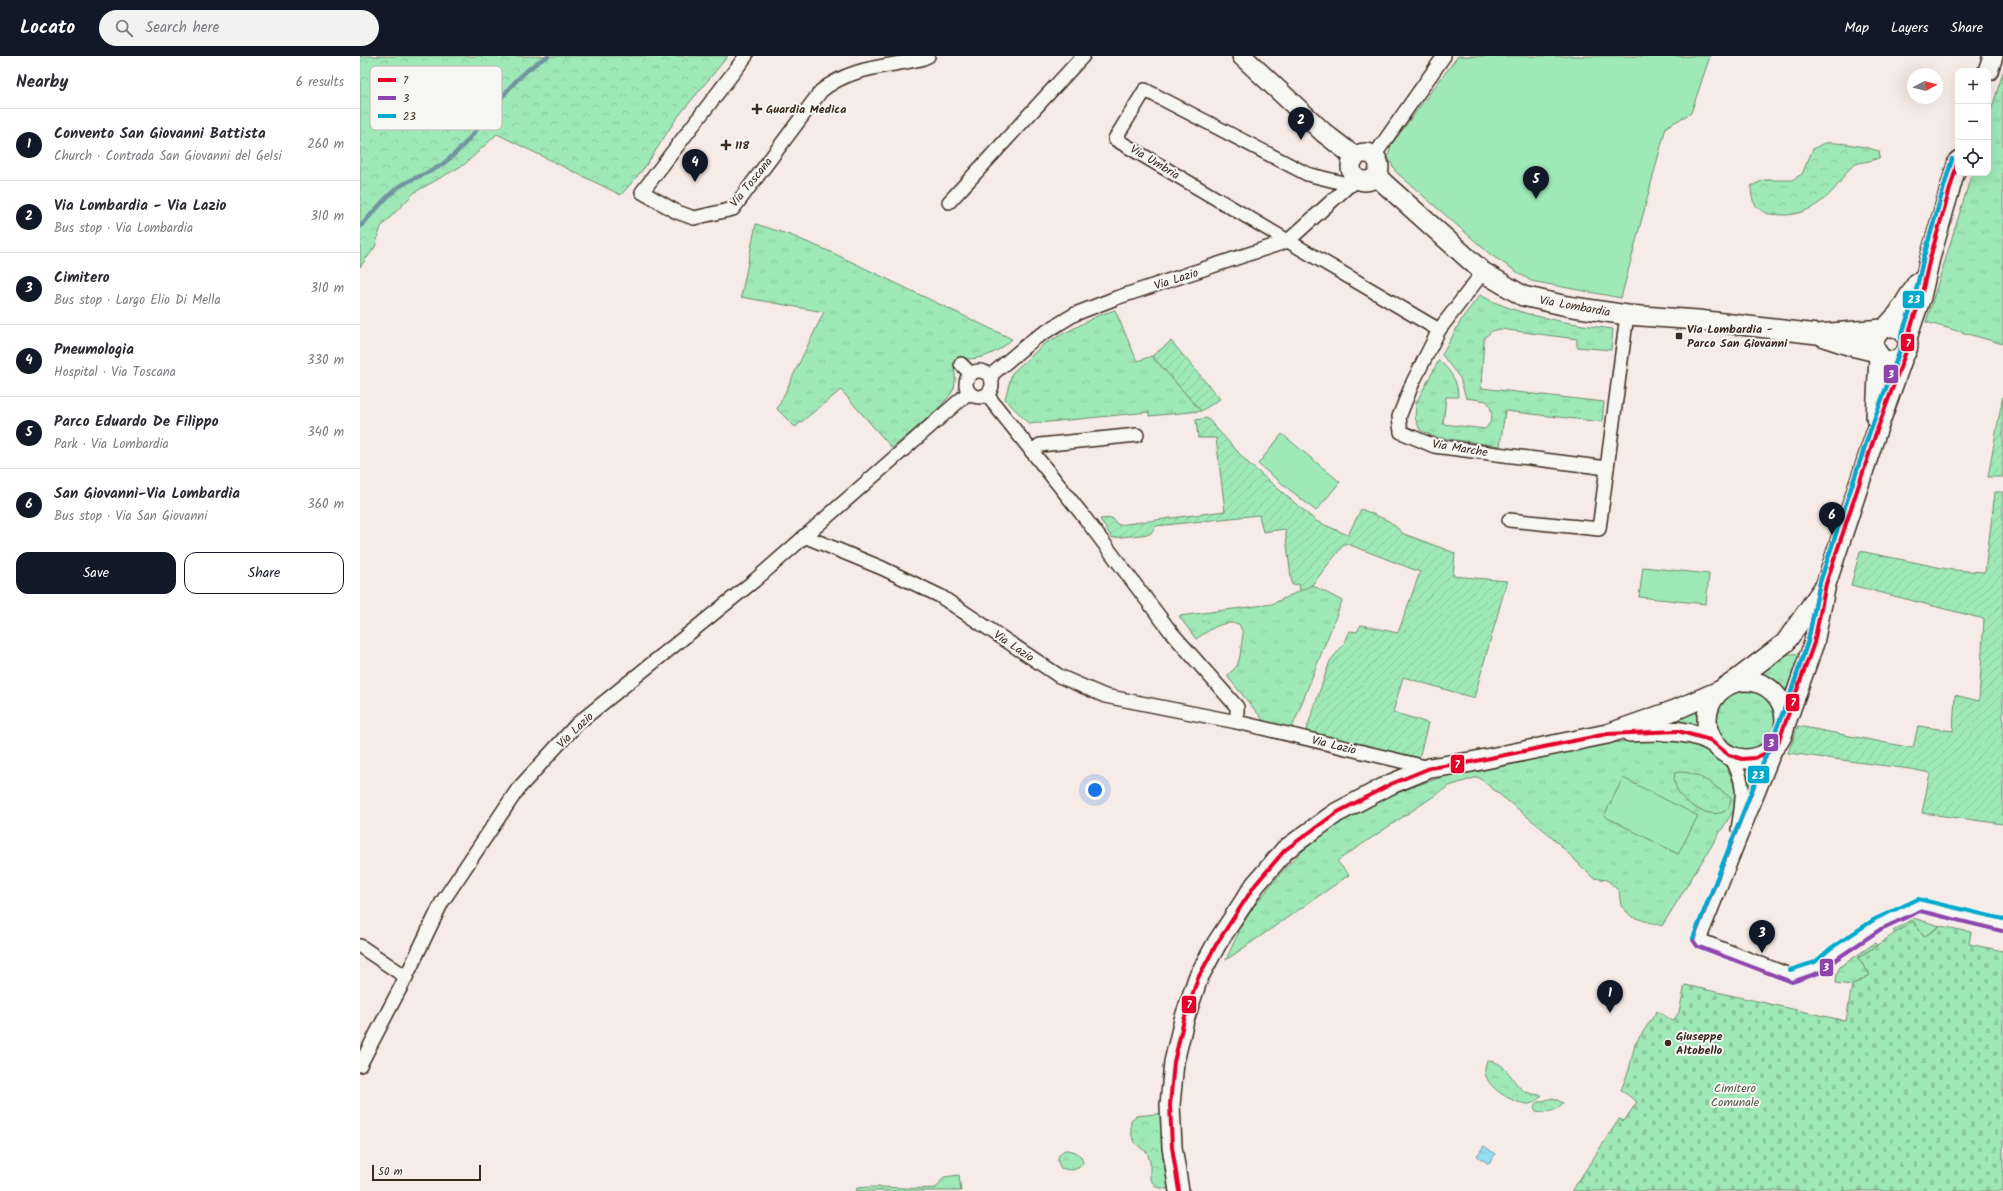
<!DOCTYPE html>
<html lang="en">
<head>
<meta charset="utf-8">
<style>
  body { margin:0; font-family:Kalam,sans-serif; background:#f2f2f3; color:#2b2b33 }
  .controls { position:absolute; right:12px; top:12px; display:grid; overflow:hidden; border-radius:8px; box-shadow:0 4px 16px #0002 }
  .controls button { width:36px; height:36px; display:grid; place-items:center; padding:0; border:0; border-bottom:1px solid #e1e1e2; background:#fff; color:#2b2b33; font:20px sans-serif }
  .compass { position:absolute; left:1547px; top:12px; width:36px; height:36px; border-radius:50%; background:#fff; box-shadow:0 4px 16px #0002; rotate:83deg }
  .scale { position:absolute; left:12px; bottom:10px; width:109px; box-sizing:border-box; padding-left:4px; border:2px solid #3b2a1e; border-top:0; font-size:11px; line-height:14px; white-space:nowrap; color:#3b2a1e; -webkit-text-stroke:3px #f6f6f2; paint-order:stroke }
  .you { position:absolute; left:735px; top:734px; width:14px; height:14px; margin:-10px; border:3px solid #fff; border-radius:50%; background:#1a73e8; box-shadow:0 0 0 6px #1a73e833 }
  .badge { display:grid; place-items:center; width:26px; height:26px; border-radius:50%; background:#111827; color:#fff; font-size:13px; font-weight:700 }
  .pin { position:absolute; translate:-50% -33px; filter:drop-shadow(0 1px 2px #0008) }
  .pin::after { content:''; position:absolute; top:21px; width:14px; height:12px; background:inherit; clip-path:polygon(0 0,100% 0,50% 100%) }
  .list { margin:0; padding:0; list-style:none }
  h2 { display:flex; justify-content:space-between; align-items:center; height:52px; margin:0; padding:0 16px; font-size:17px }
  h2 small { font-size:13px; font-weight:400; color:#7c7c81 }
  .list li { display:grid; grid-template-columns:26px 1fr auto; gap:12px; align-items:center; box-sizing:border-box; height:72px; padding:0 16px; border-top:1px solid #e1e1e2 }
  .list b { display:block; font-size:15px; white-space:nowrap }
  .list p { margin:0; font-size:13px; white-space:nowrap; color:#7c7c81 }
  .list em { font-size:13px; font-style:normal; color:#7c7c81 }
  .actions { display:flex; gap:8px; padding:12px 16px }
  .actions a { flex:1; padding:9px 0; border:1px solid #111827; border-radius:12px; text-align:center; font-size:14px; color:#111827 }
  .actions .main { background:#111827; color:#fff }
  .icon { flex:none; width:22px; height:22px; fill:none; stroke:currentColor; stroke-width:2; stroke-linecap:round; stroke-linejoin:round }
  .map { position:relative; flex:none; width:1643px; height:1135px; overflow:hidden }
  header { display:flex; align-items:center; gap:24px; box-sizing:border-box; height:56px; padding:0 20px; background:#111827; color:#fff }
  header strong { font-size:19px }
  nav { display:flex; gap:22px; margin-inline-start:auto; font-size:14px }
  .search { width:280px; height:36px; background:#f2f2f3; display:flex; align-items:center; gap:10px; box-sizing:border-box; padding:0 14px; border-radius:22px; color:#7c7c81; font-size:15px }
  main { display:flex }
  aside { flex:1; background:#fff }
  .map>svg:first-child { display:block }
</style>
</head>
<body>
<header>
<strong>Locato</strong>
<div class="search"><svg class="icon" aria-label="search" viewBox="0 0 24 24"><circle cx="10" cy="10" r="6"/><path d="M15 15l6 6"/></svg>Search here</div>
<nav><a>Map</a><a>Layers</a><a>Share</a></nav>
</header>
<main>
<aside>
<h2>Nearby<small>6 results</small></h2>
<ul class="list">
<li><span class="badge">1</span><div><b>Convento San Giovanni Battista</b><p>Church · Contrada San Giovanni del Gelsi</p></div><em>260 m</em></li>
<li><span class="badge">2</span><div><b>Via Lombardia - Via Lazio</b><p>Bus stop · Via Lombardia</p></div><em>310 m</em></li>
<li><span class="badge">3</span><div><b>Cimitero</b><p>Bus stop · Largo Elio Di Mella</p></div><em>310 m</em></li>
<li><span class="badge">4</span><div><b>Pneumologia</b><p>Hospital · Via Toscana</p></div><em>330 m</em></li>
<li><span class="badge">5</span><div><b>Parco Eduardo De Filippo</b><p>Park · Via Lombardia</p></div><em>340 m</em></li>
<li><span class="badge">6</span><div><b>San Giovanni-Via Lombardia</b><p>Bus stop · Via San Giovanni</p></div><em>360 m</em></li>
</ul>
<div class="actions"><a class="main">Save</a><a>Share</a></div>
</aside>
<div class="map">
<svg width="1643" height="1135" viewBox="0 0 1643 1135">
  <defs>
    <pattern id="grass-tufts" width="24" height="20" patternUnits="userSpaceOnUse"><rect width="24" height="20" fill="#9fe9b8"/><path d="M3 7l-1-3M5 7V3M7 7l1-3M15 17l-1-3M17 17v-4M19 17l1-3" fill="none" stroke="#8ac89e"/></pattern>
    <pattern id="forest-crowns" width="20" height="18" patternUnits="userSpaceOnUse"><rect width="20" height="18" fill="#9fe9b8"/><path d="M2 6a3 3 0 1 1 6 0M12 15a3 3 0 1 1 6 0" fill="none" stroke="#8ac89e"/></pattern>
    <pattern id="cemetery-stones" width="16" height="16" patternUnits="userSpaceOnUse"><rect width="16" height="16" fill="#9fe9b8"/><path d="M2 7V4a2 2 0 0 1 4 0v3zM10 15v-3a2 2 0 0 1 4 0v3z" fill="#8ac89e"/></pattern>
    <pattern id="garden-furrows" width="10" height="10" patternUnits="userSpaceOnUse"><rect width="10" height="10" fill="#9fe9b8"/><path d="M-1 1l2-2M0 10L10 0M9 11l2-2" fill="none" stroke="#8ac89e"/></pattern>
    <pattern id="water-ripples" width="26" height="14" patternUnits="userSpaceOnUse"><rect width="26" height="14" fill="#95ddf6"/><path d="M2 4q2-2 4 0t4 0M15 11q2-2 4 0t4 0" fill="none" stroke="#81bed2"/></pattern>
  </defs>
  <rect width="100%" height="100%" fill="#f7ebe7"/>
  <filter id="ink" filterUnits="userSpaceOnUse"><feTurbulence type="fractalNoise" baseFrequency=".025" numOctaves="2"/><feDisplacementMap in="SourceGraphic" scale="8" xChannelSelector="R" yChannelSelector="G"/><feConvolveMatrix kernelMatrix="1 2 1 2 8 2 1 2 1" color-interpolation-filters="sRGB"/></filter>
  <g filter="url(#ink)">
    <g fill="url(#grass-tufts)" stroke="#6d8a6b">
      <path d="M1643,16V288L1566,266L1612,117H1628V65Z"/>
      <path d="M396,168L430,179L471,196L652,283C638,297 622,304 602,303L594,310C595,318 596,324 594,332C589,347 546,380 532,392L481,334L435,371L417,353L464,256L381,241Z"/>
      <path d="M1120,239C1161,261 1207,267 1253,273L1251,294L1217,291V283L1140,273L1132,275L1124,282L1121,332L1244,346L1242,366L1145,355L1140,390L1075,381L1060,374L1055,362L1056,347L1079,304C1090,315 1098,324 1098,341H1086L1083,368L1125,373C1134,364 1133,355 1127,345L1106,342L1100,322L1082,299L1103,261Z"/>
      <path d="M755,254L777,305L792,300L841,355L789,360V356L669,368L645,343L652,317L684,288L739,259Z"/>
      <path d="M952,529L982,545L932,672L904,665L867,620L877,610L880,600L883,577L879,568C861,564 850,574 836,583L819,560L912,548Z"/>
      <path d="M1443,597L1427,650C1421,634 1412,627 1396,621L1422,599Z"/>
      <circle cx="1385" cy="664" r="31"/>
      <path d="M1343,649L1341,663L1344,674L1324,667L1310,665Z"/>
      <path d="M1286,682L1331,686L1348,693L1366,710L1376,732L1375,752L1302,870L1272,861L1261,850L1259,835L1247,824L1233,822L1190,779L1118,721L1089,730L977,805L989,819L866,904C873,888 880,872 889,858C894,849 901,842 907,834C977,743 1077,717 1185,699C1218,693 1252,687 1286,682Z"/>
      <path d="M1403,708L1388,746L1383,710Z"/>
      <path d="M1553,862L1580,870L1564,881L1553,865L1535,877L1533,875Z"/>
      <path d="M1515,887L1517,889L1498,902L1510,919L1492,929L1476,927L1477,917L1480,911Z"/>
      <path d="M599,1119L601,1135H496L497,1132C523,1129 550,1134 576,1132L584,1121Z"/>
    </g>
    <g fill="url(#forest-crowns)" stroke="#6d8a6b">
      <path d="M0,0H368L316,63L285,111L261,139L137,78L105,108L55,136L21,171L15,191L0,211Z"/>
      <path d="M1464,87C1482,86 1502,90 1519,95L1520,101C1512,106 1502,105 1494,109C1486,114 1483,123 1477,130C1463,147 1444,160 1421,159C1416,158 1411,159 1406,157C1394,152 1391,143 1391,130L1404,124H1432L1442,118L1453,93Z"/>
      <path d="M1320,716C1339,716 1356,731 1371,742C1370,776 1307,748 1315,717Z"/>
      <path d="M1128,1005C1148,1005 1151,1028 1166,1036C1171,1038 1177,1039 1182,1039C1178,1043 1175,1047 1169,1048C1151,1048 1114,1025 1128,1005Z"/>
      <path d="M1193,1042L1203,1047C1196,1056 1186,1057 1176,1055L1174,1051L1178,1046Z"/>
      <path d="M806,1057L814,1129L806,1133L796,1131L790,1123V1106L787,1096C772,1087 770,1080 771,1064L776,1060Z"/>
      <path d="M705,1094C715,1094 722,1098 723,1108C716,1115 710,1115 701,1112C696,1105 697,1098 705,1094Z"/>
    </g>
    <path fill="url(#cemetery-stones)" stroke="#6d8a6b" d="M1553,865L1564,881L1580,870L1611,876L1609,888L1643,895V1135H1212L1259,1063L1264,1065L1277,1046L1261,1034L1269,1014L1275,988L1297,955L1313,965L1319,956L1325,929L1486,965L1492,929L1510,919L1498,902Z"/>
    <g fill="#9fe9b8" stroke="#6d8a6b">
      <path d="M1098,0H1350L1331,57L1306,71L1261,242L1171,225L1131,199L1036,116L1028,101L1031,89Z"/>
      <path d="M922,378L980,426L956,455L898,408Z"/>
      <path d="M1283,511L1349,518L1346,548L1279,541Z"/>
      <path d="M1263,722L1338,760L1318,798L1244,760Z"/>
    </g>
    <g fill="url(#garden-furrows)" stroke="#6d8a6b">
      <path d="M811,285L860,343L841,355L792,300Z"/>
      <path d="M1643,339V421H1628Z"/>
      <path d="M847,362L888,407L956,465L988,479L1001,453L1029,465L1044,478L1095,497L1093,520L1147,525L1114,642L1043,621L1033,656L1068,667L1059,702L946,675L970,605L984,588L990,575L997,576L1001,569L1038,577L1060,516L985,487L952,529L940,535L939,528L932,529L925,473L903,476L899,459L796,470L790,478L752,482L740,463L752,462L758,469L865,455L856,382H838L836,364Z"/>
      <path d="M1635,436H1643V768L1562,757L1570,717L1550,713L1428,697L1438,670L1553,692L1558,670L1593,675L1595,639L1619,645L1624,563L1491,529L1500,495L1592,514L1625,516Z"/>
    </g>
    <path fill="url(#water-ripples)" stroke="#7195a0" d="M1124,1090L1135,1098L1129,1108L1117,1100Z"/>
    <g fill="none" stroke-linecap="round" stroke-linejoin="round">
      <path stroke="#7195a0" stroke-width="4.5" d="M0,171C12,158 23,144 36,133C50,122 70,118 84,107C124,76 144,23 188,0"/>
      <defs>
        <g id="street">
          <path d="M386,0L282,136L317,156L334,162L373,153L461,35C490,11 526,11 561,3L568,0"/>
          <path d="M1014,100L1084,0"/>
          <path d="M991,129L947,118L785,34L755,83L1079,274"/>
          <path d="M589,146L723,0"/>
          <path d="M1123,216L1079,274L1053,326L1039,361L1041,376L1074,390L1247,412L1267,259"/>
          <path d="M601,308L611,318"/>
          <circle cx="619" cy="328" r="13"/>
          <path d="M630,320L674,283L715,258L756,242L928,185L997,122"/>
          <path d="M627,339L721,457L811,576L877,651V666"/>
          <path d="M672,396L680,389L777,379"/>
          <path d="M1149,464L1239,473L1247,412"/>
          <path d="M444,480L522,512L580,540L699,620L745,640L877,666L1070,712"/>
          <path d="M1418,687L1339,884L1432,920L1458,911L1474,897L1518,868L1559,849L1643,869"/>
          <path d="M1369,699C1387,724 1383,744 1378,773"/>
          <path d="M0,890L46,921"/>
          <path d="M0,1009L46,921L82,846L158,733L217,668L394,525L608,337"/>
        </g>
        <g id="secondary">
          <path d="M882,0L964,77L995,101"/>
          <path d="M1628,15L1633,0"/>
          <circle cx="1005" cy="111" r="14"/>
          <path d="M1016,120L1123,216L1163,240L1207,250L1267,259L1338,264L1457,278L1523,273"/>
          <circle cx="1531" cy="288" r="17"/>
          <path d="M1525,272L1538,258L1557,227"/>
          <path d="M1464,281L1491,290L1517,296"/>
          <path d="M1547,282L1561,241L1570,202L1598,105"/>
          <path d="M1516,362L1519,299"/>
          <circle cx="1386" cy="664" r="39"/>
          <path d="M1372,627L1425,587L1462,534"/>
          <path d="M1424,672L1454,587L1466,528L1516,377L1543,301"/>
          <path d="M1270,676C1299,675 1334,671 1358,690"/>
          <path d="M819,1135L812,1091L810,1049L814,1006L824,964L838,922L857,887L895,829L925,794L976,757L1031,728L1070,712L1111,706L1247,678L1315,654L1361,634"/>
        </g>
      </defs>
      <use href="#street" stroke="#3b2a1e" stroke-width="16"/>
      <use href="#secondary" stroke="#3b2a1e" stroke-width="22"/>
      <use href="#street" stroke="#f6f6f2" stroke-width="13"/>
      <use href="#secondary" stroke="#f6f6f2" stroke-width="19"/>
      <defs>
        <path id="bus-1" d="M819,1135L812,1091L810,1049L814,1006L824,964L838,922L857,887L895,829L925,794L976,757L1031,728L1070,712L1111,706L1247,678L1318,675L1350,684L1369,699L1382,703L1395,702L1408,696L1418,687L1454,587L1466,528L1516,377L1548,290L1547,282L1561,241L1570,202L1598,105"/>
        <path id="bus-2" d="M1592,103L1564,200L1555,239L1541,281L1542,289L1510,375L1460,526L1448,585L1431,636L1333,884L1337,890L1432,926L1461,916L1478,902L1521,873L1560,855L1642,875"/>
        <g id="bus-3">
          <path d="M1333,882L1431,636L1448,585L1460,526L1510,375L1542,289L1541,281L1555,239L1564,200L1592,103"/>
          <path d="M1430,914L1455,906L1471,892L1515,863L1558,843L1643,863"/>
        </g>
      </defs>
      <use href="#bus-1" stroke="#f6f6f2" stroke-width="7"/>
      <use href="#bus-2" stroke="#f6f6f2" stroke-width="7"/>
      <use href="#bus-3" stroke="#f6f6f2" stroke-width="7"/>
      <use href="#bus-1" stroke="#e4002b" stroke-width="4"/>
      <use href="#bus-2" stroke="#8e44ad" stroke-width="4"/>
      <use href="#bus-3" stroke="#00a9ce" stroke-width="4"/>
    </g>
  </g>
  <g fill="#3b2a1e" stroke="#f6f6f2" stroke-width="1.5">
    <path d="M395 47h4v4h4v4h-4v4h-4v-4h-4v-4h4z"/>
    <path d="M364 83h4v4h4v4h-4v4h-4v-4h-4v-4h4z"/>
    <rect x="1315" y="276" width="8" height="8" rx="2"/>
    <circle cx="1308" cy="987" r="4"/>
  </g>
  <g text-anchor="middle" stroke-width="4" stroke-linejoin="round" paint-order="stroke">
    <g font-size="12" font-weight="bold" fill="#3b2a1e" stroke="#f6f6f2" text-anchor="start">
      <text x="406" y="57">Guardia Medica</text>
      <text x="375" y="93">118</text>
      <text x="1327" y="277">Via Lombardia -<tspan x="1327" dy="14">Parco San Giovanni</tspan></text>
      <text x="1316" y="984">Giuseppe<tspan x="1316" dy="14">Altobello</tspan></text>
    </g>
    <g font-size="12" fill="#3b2a1e" stroke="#f6f6f2">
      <text transform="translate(795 106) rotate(31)" y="4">Via Umbria</text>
      <text transform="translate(391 126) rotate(-51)" y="4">Via Toscana</text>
      <text transform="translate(816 223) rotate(-18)" y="4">Via Lazio</text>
      <text transform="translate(1215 250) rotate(10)" y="4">Via Lombardia</text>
      <text transform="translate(1100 392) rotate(9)" y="4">Via Marche</text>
      <text transform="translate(654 590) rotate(34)" y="4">Via Lazio</text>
      <text transform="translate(215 674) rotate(-44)" y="4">Via Lazio</text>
      <text transform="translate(974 689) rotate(14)" y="4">Via Lazio</text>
    </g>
    <g font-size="12" fill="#545a44" stroke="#f6f6f2">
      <text x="1375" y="1036">Cimitero<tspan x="1375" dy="14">Comunale</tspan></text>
    </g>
  </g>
  <rect x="10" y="10" width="132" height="64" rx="6" fill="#f6f6f2" stroke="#beb9b2" stroke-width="1"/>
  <rect x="18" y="22" width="18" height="4" fill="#e4002b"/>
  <rect x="18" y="40" width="18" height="4" fill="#8e44ad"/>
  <rect x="18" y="58" width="18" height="4" fill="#00a9ce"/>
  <g font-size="11" fill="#3b2a1e">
    <text x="43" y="28">7</text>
    <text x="43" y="46">3</text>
    <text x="43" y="64">23</text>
  </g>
  <g stroke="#f6f6f2" stroke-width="1.5">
    <rect x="1542" y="234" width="23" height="19" rx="4" fill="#00a9ce"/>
    <rect x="1540" y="277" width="15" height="19" rx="4" fill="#e4002b"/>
    <rect x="1523" y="308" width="16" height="20" rx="4" fill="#8e44ad"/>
    <rect x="1425" y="637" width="15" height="19" rx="4" fill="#e4002b"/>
    <rect x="1403" y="677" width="16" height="19" rx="4" fill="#8e44ad"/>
    <rect x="1090" y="698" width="15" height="20" rx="4" fill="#e4002b"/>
    <rect x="1387" y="709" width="23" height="19" rx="4" fill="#00a9ce"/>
    <rect x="1459" y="902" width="15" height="19" rx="4" fill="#8e44ad"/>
    <rect x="821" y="939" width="16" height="19" rx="4" fill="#e4002b"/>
  </g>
  <g font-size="11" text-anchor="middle" font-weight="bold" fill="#fff">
    <text x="1554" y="247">23</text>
    <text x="1548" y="291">7</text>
    <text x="1531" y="322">3</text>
    <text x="1433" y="650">7</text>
    <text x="1411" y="691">3</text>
    <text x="1097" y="712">7</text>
    <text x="1398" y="723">23</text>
    <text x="1466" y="915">3</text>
    <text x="829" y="952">7</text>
  </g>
</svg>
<div class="controls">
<button>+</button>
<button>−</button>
<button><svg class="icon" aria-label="locate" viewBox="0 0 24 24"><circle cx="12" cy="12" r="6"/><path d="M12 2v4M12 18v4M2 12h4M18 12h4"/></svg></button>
</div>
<svg class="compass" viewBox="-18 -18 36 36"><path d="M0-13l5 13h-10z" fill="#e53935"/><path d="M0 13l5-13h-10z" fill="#7c7c81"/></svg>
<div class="scale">50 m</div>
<div class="you"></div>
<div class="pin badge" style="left:1250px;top:957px">1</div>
<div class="pin badge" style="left:941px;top:84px">2</div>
<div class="pin badge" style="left:1402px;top:897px">3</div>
<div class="pin badge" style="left:335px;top:126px">4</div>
<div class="pin badge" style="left:1176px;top:143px">5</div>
<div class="pin badge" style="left:1472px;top:479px">6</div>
</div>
</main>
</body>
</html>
